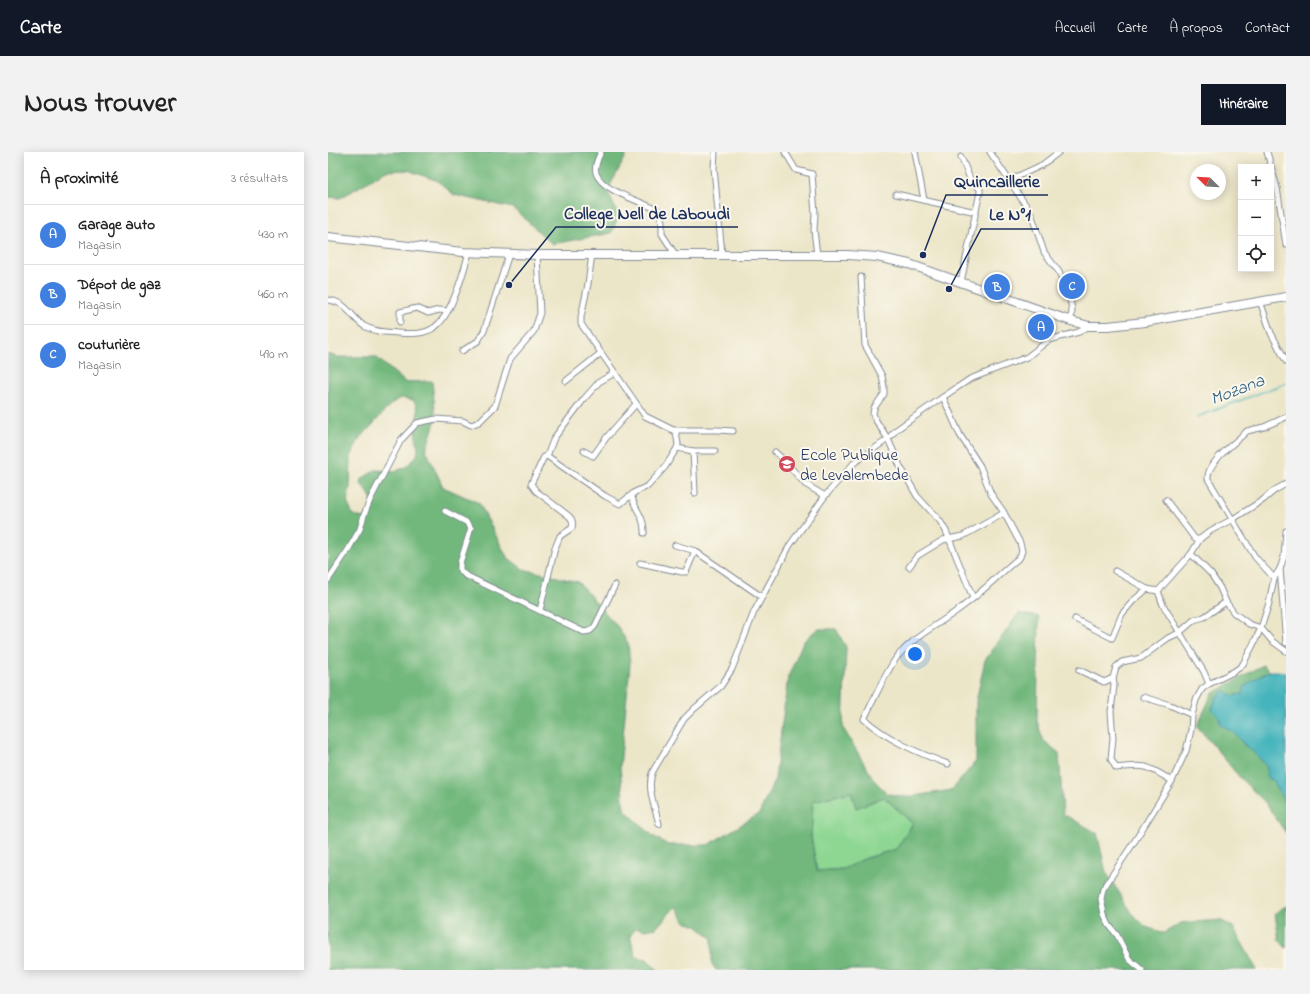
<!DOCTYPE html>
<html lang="fr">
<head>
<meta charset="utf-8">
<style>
  body { margin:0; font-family:"Indie Flower",sans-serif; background:#f2f2f2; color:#222 }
  .controls { position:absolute; right:12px; top:12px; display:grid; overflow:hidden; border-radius:0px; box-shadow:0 2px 10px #0003 }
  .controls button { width:36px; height:36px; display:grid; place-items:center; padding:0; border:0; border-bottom:1px solid #e0e0e0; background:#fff; color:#222; font:20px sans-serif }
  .compass { position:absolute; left:862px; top:12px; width:36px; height:36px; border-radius:50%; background:#fff; box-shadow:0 2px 10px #0003; rotate:294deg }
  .you { position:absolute; left:587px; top:502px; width:14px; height:14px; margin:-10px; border:3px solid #fff; border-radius:50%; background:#1a73e8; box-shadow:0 0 0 6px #1a73e833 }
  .badge { display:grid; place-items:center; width:26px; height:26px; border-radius:50%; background:#111827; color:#fff; font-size:13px; font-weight:700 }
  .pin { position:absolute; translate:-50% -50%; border:2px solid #fff; box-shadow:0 1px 4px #0006 }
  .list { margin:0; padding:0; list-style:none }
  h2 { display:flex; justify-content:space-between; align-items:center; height:52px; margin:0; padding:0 16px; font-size:17px }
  h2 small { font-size:13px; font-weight:400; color:#767676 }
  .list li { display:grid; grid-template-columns:26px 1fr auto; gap:12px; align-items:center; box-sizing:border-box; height:60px; padding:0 16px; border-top:1px solid #e0e0e0 }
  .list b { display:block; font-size:15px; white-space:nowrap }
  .list p { margin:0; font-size:13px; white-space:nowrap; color:#767676 }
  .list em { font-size:13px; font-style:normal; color:#767676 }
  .icon { flex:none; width:22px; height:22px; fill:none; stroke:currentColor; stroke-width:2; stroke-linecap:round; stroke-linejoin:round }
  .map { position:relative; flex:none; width:958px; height:818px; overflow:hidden; border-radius:0px }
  header { display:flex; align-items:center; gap:24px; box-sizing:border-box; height:56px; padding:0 20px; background:#111827; color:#fff }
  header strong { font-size:19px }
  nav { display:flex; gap:22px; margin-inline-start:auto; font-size:14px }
  .intro { display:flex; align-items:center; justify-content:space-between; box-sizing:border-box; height:96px; padding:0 24px }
  h1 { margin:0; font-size:28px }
  .button { padding:10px 18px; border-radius:0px; background:#111827; color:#fff; font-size:14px; font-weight:700 }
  main { display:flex; gap:24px; padding:0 24px }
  aside { flex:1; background:#fff; border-radius:0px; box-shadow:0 2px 10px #0003 }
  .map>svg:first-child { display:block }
</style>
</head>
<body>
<header>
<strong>Carte</strong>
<nav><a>Accueil</a><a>Carte</a><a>À propos</a><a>Contact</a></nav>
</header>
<div class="intro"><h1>Nous trouver</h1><a class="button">Itinéraire</a></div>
<main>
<aside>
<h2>À proximité<small>3 résultats</small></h2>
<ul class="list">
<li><span class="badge" style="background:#3f7fe0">A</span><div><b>Garage auto</b><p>Magasin</p></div><em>430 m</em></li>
<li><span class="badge" style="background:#3f7fe0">B</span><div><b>Dépot de gaz</b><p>Magasin</p></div><em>460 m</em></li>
<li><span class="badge" style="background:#3f7fe0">C</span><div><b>couturière</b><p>Magasin</p></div><em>490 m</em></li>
</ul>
</aside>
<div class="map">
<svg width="958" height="818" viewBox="0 0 958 818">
  <rect width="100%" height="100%" fill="#fbf7ec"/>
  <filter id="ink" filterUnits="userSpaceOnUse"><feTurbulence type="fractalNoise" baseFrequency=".025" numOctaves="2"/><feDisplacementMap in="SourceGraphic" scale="8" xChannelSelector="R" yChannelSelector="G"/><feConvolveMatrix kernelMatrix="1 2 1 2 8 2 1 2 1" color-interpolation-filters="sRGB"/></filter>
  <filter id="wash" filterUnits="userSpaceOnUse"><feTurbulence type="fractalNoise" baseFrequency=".012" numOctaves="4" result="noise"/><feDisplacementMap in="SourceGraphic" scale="16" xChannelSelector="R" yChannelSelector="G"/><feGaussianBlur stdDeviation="0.9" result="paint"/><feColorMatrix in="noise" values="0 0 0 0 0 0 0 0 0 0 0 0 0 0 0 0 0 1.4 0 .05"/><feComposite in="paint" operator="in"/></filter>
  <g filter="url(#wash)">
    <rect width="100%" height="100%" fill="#ece6c9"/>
    <path fill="#8ed793" stroke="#548378" d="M523,640L528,656L556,645L585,672L568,697L536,707L515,717L489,719L483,685L485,649Z"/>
    <g fill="#72b87d" stroke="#46746e" fill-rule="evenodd">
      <path d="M0,0H298V4L279,39L291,64L283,81L224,92L185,56L126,43L110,29L80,18L58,19L12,46L0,45Z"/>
      <path d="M0,202L9,205H48L77,230L104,229L108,267L98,298L115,335L151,351L179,405L195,417L250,430L289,474L300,491L302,512L292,615L296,657L325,684L340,693H380L431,662L447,627L460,525L475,490L489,477H508L518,495L515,576L546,628L560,642L579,645L624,638L648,609V550L657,508L691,461L711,465L709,569L715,588L731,601L735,662L769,681L778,720L804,761L818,775L836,781L853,771L892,768L905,775L929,818H388L384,812V786L369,774L357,770L348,754L328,776L318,778L308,776L302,784L308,805L319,807L330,818H0ZM75,246L85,248L88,252L90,259L87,279L90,298L89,303L78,315L68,319L47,318L34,327L33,332C38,337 50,352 43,360C41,362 37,364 35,366L25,363L19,350L22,335L23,305L30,289L62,253L70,247ZM523,640L528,656L556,645L585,672L568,697L536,707L515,717L489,719L483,685L485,649Z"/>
      <path d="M935,513L942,519C931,524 926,529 916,535L915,543L912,542L905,544L898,539L889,544L884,557L891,566L893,573C902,577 911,584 916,593C920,594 937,611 939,616C939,619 938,622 939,626L947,629L951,640L956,650H958V681L936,649L914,628L869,574L884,542Z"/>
      <path d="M958,754V796L951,788L947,761Z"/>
    </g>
    <path fill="#44b4bc" stroke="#30728d" d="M942,519H950L958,520V650H956L953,642L947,635V629L939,626C938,622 939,619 939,616C937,611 920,594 916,593C911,584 902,577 893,573L891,566L884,557L889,544L892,543L893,540L897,539L905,544L912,542L915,543L916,535C925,529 932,523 942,519Z"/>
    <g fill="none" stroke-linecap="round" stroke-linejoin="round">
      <path stroke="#44b4bc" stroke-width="1.5" d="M869,265L958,231"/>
    </g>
  </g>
  <g filter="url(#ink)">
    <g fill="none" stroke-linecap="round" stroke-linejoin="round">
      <defs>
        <g id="minor">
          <path d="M273,0C270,6 266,14 268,21C274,40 315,49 331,59L334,70V82L347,102"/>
          <path d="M387,0L386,16L394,103"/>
          <path d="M457,0L468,18L484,22L487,62L486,78L489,103"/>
          <path d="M587,0L596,48"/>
          <path d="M662,0L703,61L716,100L731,120L742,147L744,158L743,169"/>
          <path d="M939,0L949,36L958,93"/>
          <path d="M682,28L714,13L731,0"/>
          <path d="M568,42L648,60"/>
          <path d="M533,125L537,193L554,224L556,235V242L546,256L545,262L547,267L560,287L572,314L589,344L612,369L618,379L645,446"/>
          <path d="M633,130L652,40V37L643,29L633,5"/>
          <path d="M0,148C19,150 22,164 36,174C46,180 58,180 69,181C82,182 96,183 107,175C123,164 136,119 141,100"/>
          <path d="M932,149L943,181L958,209"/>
          <path d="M72,170V160L89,156L100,161L111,158L119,159"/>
          <path d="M134,199L150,189L156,179L181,102"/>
          <path d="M238,229L273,201"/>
          <path d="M615,245L632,283L652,314L663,342L675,359L692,391L694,399L692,405C672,421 655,440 634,455C612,472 587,483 569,505C557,521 546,548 536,567C560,588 590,601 620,612"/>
          <path d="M345,278H390L405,279"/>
          <path d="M349,296L365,299H387"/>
          <path d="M256,299L265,304L278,286L308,252"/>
          <path d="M365,299L367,341"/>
          <path d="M447,300L458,310L477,332L497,344"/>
          <path d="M219,304L277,344L292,352L307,340L320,334L337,315L349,296L350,292L348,281L345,278L317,264L253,172V165L260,132L264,102"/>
          <path d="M304,343C304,355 317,363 316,381"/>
          <path d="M838,348L867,387H872"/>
          <path d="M117,359L138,370L143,376L132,411V418L137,423L256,480L262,479L267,474L287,433"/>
          <path d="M347,393L367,399L434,445"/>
          <path d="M863,402L883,422L892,436L898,450L906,461L921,472L933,476L944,489L958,499"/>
          <path d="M312,411L354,420H358L367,399"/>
          <path d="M581,415L589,404L615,388L635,384L676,361"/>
          <path d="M952,417L958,491"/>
          <path d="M787,419L819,437L830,439"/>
          <path d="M946,426L927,405L880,327C878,312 905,292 916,282L919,279L936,275L958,265"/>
          <path d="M0,428L20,398L32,377L36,363L42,348L73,288L89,271L108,267L135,269L143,273L151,270L167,254L182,207L206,179L212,161L209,103"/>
          <path d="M830,439L863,402L872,387L882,379L905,367L935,348L947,338L958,332"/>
          <path d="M830,439L835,453L876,520L881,532"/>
          <path d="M212,458L227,396L232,384L244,376C245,371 245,368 241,364L208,339L203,332L216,305L219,304L226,286L256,247L271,230L283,223L285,219"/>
          <path d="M747,467L784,486L794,462L805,449L819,437"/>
          <path d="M751,518L776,530L785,526"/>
          <path d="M815,545L842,553L864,563"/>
          <path d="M844,629C819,613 817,612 788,616L783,607L785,586L783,560L786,533L785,526L788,515L794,510L813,506L840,486L851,481L866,468L876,465L898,450"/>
          <path d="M331,672C327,655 318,635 325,619L356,567L366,557L393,534L404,517L426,460L462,393L497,344L526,311L560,287L568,278L582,268L615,245L642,227L699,205L721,188L751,180L761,174"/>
          <path d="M814,818L801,807L789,783L781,773L776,762L773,747L775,737L808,687L844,629L858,599L863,578L864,563L868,548L874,537L881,532L905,520L911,516L915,512L925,493L933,476L941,451L946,426L952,417L956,405L958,379"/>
        </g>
        <path id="primary" d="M0,85L135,100L209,103H520L549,105L581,112L743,169L761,174H780L817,170L958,145"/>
      </defs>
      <use href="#minor" stroke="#848a94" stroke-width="7"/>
      <use href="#primary" stroke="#848a94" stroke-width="10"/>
      <use href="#minor" stroke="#fff" stroke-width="5"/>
      <use href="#primary" stroke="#fff" stroke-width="8"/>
    </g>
  </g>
  <defs>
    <symbol id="school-disc" viewBox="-11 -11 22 22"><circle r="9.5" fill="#d1495b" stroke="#fbf7ec"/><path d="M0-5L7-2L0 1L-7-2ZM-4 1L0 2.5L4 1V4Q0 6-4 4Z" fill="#fff"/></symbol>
  </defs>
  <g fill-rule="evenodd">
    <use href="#school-disc" x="449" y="302" width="20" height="20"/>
  </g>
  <g text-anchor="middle" stroke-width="4" stroke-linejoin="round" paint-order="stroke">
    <g font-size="17" fill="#1b2f5e" stroke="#fbf7ec" text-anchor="start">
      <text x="472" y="308">Ecole Publique<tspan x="472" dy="20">de Levalembede</tspan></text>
    </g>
    <g font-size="18" font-style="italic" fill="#295e7f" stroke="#fbf7ec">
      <text transform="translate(909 237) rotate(-21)" y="6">Mozana</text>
    </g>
  </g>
  <path fill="none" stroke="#1b2f5e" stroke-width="1.5" d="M595 103L618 43H720M181 133L228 75H410M621 137L653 77H711"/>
  <g fill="#1b2f5e" stroke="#fbf7ec" stroke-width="1.5">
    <circle cx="595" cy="103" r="4"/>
    <circle cx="181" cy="133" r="4"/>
    <circle cx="621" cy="137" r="4"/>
  </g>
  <g font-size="18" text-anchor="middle" font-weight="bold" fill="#1b2f5e" stroke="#fbf7ec" stroke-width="4" stroke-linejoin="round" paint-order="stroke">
    <text x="669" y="35">Quincaillerie</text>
    <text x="319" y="67">College Nell de Laboudi</text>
    <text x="682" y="68">Le N°1</text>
  </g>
</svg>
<div class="controls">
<button>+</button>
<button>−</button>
<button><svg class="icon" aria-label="locate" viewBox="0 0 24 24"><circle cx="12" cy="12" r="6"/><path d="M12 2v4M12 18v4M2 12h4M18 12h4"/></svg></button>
</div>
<svg class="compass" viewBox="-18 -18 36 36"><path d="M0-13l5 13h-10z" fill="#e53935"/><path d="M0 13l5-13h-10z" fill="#767676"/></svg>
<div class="you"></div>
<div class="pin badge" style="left:713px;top:175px;background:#3f7fe0">A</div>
<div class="pin badge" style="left:669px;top:135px;background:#3f7fe0">B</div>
<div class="pin badge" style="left:744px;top:134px;background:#3f7fe0">C</div>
</div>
</main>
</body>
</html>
